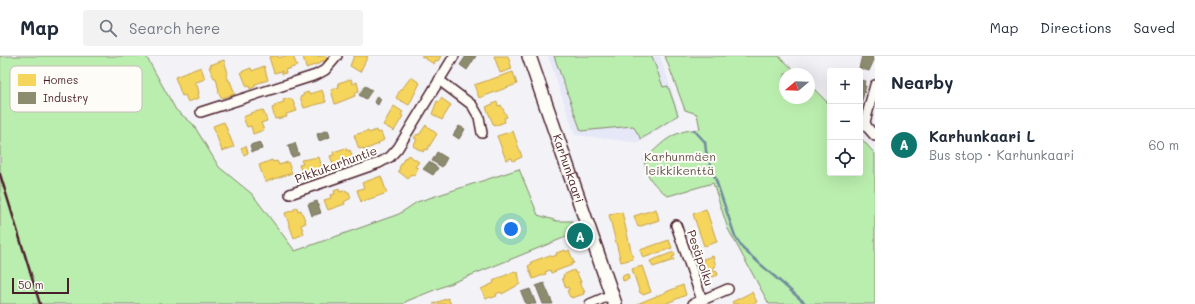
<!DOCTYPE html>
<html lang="en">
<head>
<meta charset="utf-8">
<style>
  body { margin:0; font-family:Mali,sans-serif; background:#f2f2f3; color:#1f2937 }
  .controls { position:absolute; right:12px; top:12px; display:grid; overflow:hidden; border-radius:4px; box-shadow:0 4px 16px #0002 }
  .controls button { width:36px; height:36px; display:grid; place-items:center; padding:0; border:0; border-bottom:1px solid #e0e1e3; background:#fff; color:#1f2937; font:20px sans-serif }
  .compass { position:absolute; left:779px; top:12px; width:36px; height:36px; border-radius:50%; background:#fff; box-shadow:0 4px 16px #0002; rotate:251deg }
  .scale { position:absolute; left:12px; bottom:10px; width:57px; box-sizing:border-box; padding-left:4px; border:2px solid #4a1f2b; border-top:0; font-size:11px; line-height:14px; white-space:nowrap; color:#4a1f2b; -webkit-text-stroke:3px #fdfcf7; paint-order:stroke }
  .you { position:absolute; left:511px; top:173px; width:14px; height:14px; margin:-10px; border:3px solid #fff; border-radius:50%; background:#1a73e8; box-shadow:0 0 0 6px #1a73e833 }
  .badge { display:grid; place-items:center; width:26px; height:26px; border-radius:50%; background:#0f766e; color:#fff; font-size:13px; font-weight:700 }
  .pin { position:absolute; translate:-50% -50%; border:2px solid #fff; box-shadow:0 1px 4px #0006 }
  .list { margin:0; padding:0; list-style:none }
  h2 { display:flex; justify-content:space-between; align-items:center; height:52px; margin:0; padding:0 16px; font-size:17px }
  h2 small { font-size:13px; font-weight:400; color:#747a83 }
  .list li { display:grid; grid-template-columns:26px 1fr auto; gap:12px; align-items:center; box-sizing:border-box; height:72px; padding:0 16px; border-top:1px solid #e0e1e3 }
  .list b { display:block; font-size:15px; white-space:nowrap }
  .list p { margin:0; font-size:13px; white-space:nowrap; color:#747a83 }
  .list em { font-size:13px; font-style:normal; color:#747a83 }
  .icon { flex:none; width:22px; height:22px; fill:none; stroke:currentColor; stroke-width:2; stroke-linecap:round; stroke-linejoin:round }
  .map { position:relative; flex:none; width:875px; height:248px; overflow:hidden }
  header { display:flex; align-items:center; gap:24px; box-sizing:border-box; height:56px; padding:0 20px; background:#fff; border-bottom:1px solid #e0e1e3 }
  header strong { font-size:19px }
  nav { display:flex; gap:22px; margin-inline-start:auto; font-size:14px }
  .search { width:280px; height:36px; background:#f2f2f3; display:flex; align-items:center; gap:10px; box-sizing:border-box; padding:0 14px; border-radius:4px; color:#747a83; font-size:15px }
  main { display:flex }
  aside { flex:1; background:#fff }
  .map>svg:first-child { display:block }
</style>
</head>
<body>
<header>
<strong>Map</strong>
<div class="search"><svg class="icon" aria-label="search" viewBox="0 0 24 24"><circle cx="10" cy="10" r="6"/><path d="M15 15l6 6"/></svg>Search here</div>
<nav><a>Map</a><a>Directions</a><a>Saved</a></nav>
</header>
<main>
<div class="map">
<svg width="875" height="248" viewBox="0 0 875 248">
  <rect width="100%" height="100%" fill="#f3f3f7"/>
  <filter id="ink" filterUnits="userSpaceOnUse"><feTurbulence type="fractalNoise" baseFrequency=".025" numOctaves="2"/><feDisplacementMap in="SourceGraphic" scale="8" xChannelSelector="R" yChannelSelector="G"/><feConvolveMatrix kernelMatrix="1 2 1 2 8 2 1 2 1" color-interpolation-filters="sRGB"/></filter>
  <g filter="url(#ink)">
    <path fill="#e7e8f7" d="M548,0H660L680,60L639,87L575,79Z"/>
    <g fill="#baeeae" stroke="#82866c">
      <path d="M0,0H146L176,54L193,68L219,111L252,138L295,195L399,158L417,146L519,113L538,159L557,165H572L576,177L407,245L403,248H0Z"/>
      <path d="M554,0H652L663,31L668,30L678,59L641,83L633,70L581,75Z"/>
      <path d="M665,0H779L798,18H785V42H809V28L830,49V117H860V81L875,98V248H769L728,173L713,127L668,140C653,128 647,123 644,104C655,94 665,82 679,77C686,74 693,74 700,73L697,58L685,54Z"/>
    </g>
    <g fill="#f6d55c" stroke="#c29e4d">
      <path d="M273,0H278L279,2L283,0H293L297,10L285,14L286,17L282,18V15L274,17L269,1Z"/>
      <path d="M303,0H326L327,4L320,6L321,7L306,12Z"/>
      <path d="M354,0H368L360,16L350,10Z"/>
      <path d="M421,0H441L438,5L436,4L434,8Z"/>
      <path d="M494,0H508L512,13L500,17Z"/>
      <path d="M224,4L228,17L226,18L229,25H230L235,38L222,42L218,36L219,35L216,22H214L209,11H211L210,9Z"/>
      <path d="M264,10L268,24L255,28L256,30L250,33L249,30L247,31L241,16L251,12L252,15Z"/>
      <path d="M201,11L205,23L194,27L195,29H197L199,37H198L199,42L188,46L185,39L182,40L175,21Z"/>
      <path d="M513,16L517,28L479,42L474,29Z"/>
      <path d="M411,21L420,27L409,49L396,42L401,32L402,33Z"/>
      <path d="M351,23L353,28L357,26L359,35L356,36L355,40L335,48L331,34L339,31L338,27Z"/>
      <path d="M322,34L326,46L304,52L300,41L303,40V38L308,36L309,38Z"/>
      <path d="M289,42L290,43H292L297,55L286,58L287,61L275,63L272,52L275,51V49L284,46L283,44Z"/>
      <path d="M441,42L451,49L442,64L432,58L437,45L439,46Z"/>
      <path d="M497,46L498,50L501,49L507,61L504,62L505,66L494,70L486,51Z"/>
      <path d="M394,50L403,56L401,59L403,60L394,75L383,69Z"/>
      <path d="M263,54L267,65L261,67L264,74L253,78L251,70L247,71L243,61L251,58L250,57Z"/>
      <path d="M224,66L234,91L222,95L213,70Z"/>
      <path d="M426,69L437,78L427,94L425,93L423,96L413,90L417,83L414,82L417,78L419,79Z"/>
      <path d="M376,74L377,77L381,76L384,84L378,87L379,88L364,94L363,92L359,93L354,79L368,75L369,77Z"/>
      <path d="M513,75L522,101L513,105L512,102L506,104L497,80Z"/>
      <path d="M246,90L248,97L244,99L241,92Z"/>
      <path d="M346,92L347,95L350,94L354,105L334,111L330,100L334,99L333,96Z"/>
      <path d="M408,99L419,106L415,111L418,112L414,120L411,118L408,123L398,115L400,112H399L405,101L406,102Z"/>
      <path d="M319,101L322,112L319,113L320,115L303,120L299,109L303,108L301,104Z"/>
      <path d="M272,104L273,106L277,105L279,109L288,106L292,117L265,126L259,109Z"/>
      <path d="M381,120L387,137L361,146L357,134L364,132L362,127Z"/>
      <path d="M339,133L340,136L346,134L347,136H349L351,142L344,146L345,148L328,154L324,144L331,142L330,139L335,138L334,135Z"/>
      <path d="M297,151L298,155L301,154L306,167L301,169L304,178L294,182L285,157L294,154V153Z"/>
      <path d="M656,153L659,164L638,171L634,160Z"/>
      <path d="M706,153L717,186L704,190L693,158Z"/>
      <path d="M622,156L633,203L621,206L609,159Z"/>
      <path d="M669,184L672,192L643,202L640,194Z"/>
      <path d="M565,194L566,196L569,194L574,207L571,208L572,209L551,217L550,214L545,216L546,218L533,223L528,210L532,208L531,206L550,199L551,201L557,199L556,197Z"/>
      <path d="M674,196L675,200L672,201L674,204L653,211L650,205Z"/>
      <path d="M713,200L716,210L713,211L714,216L717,215L718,219L710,222L712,228L706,230L704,224L706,223L700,207L704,206L703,203Z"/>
      <path d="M642,210L651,236L643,239L642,237H640L632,213Z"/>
      <path d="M574,214L575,217H577L581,226H579L585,236H583L584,238L572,242V241H570L567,235L569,234L568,231L566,232L562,222L564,221L563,219Z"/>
      <path d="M515,215L516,217L518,216L520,228L502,238L501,236L496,238L497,240L491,242L490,241L486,243L481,233L494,227L493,225Z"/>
      <path d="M628,218L629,223L623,225L622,220Z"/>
      <path d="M683,229L686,239L665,248H637Z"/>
      <path d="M752,236L757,246L753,248H733L732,246Z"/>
      <path d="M448,242L451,248H433Z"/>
    </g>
    <g fill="#8c8c6e" stroke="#786b5a">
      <path d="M466,0H476L467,14L460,9Z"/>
      <path d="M862,0H873L872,4H874L869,15L859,12Z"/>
      <path d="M860,24L865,25L864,30H866L861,48H860Z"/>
      <path d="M365,30L372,34L366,43L359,39Z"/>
      <path d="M377,40L381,43L378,49L374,46Z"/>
      <path d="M459,70L465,73L459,83L453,79Z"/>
      <path d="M328,74L330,81L319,85L317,78Z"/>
      <path d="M260,86L262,93L252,96L250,89Z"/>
      <path d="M295,87L299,99L292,101L288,89Z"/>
      <path d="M437,96L447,102L442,111L432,105Z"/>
      <path d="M429,106L438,112L433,119L423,113Z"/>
      <path d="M317,145L321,157L312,160L308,148Z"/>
      <path d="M544,227L553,248H543L536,230Z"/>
      <path d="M530,233L536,248H526L521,236Z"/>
    </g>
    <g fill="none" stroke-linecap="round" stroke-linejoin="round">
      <path stroke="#708d9c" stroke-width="2.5" d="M694,74L705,86L706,95L735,180L743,193L806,248"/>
      <defs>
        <g id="street">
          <path d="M439,24L472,49L479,61L482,77"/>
          <path d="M875,29L865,66L867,71L875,80"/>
          <path d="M201,56L316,19L325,14L337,0"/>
          <path d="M290,138L379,107L390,101L398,92L454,0"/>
          <path d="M676,169L702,244"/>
          <path d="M590,248L611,239"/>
          <path d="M693,248L728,233"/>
        </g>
        <g id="secondary">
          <path id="s1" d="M529,0L615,248"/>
        </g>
      </defs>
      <use href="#street" stroke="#4a1f2b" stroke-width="12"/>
      <use href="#secondary" stroke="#4a1f2b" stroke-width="16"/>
      <use href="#street" stroke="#fdfcf7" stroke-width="9"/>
      <use href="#secondary" stroke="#fdfcf7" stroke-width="13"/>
      <path stroke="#4a1f2b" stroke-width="2.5" d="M0,118L40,248"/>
    </g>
  </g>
  <g text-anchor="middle" stroke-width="4" stroke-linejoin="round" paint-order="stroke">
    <g font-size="12" fill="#66534c" stroke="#fdfcf7">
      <text x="680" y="105">Karhunmäen<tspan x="680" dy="14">leikkikenttä</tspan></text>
    </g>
    <g font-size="12" fill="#4a1f2b" stroke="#fdfcf7">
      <text transform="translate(336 109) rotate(-20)" y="4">Pikkukarhuntie</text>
      <text dy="4" stroke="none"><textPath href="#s1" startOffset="119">Karhunkaari</textPath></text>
      <text transform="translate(700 202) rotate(71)" y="4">Pesäpolku</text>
    </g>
  </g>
  <rect x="10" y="10" width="132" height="46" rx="6" fill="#fdfcf7" stroke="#c7baba" stroke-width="1"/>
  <rect x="18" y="18" width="18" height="12" fill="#f6d55c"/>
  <rect x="18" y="36" width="18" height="12" fill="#8c8c6e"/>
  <g font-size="11" fill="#4a1f2b">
    <text x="43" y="28">Homes</text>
    <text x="43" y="46">Industry</text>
  </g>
</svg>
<div class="controls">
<button>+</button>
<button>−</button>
<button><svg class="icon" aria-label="locate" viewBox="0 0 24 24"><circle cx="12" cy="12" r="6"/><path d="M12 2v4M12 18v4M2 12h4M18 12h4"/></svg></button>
</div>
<svg class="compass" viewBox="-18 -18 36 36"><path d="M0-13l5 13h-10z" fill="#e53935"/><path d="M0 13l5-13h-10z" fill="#747a83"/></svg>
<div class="scale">50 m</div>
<div class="you"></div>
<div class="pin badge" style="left:580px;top:180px">A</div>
</div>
<aside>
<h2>Nearby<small></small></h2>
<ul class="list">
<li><span class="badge">A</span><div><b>Karhunkaari L</b><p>Bus stop · Karhunkaari</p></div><em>60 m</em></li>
</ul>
</aside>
</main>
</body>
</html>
